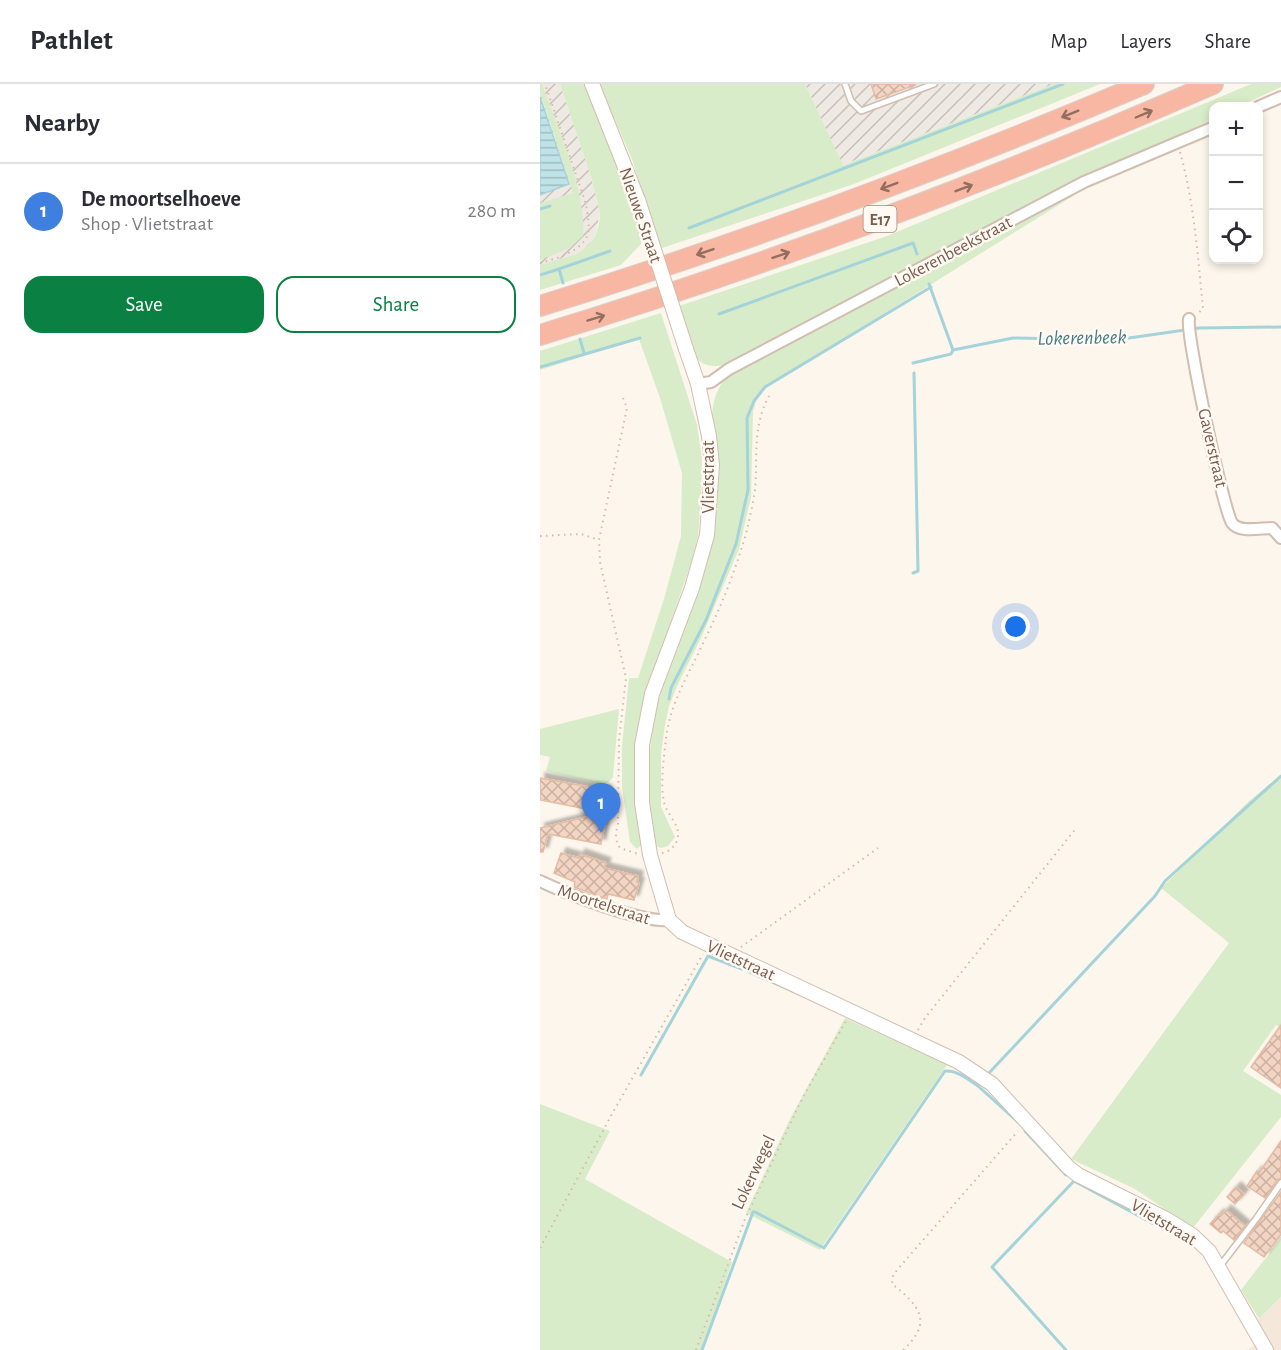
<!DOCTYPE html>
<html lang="en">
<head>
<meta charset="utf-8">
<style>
  body { margin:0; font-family:"Alegreya Sans",sans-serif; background:#f7f7f7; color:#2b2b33 }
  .controls { position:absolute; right:18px; top:18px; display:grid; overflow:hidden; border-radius:12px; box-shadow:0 3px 9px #0003 }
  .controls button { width:54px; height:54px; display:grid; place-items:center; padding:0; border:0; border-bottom:2px solid #e1e1e2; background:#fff; color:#2b2b33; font:30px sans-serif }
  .you { position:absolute; left:476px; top:543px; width:21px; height:21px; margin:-15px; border:4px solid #fff; border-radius:50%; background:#1a73e8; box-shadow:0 0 0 9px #1a73e833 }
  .badge { display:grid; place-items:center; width:39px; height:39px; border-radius:50%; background:#0b8043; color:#fff; font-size:20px; font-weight:700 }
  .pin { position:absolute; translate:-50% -50px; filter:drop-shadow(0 2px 3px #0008) }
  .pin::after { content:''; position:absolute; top:32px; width:21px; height:18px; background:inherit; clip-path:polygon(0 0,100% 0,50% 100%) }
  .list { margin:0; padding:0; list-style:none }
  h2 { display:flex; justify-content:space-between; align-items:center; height:78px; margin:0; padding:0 24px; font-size:26px }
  h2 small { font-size:20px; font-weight:400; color:#7c7c81 }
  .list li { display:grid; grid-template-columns:39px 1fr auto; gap:18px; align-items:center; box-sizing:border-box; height:96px; padding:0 24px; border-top:2px solid #e1e1e2 }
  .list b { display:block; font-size:22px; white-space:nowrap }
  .list p { margin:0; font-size:20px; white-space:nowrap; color:#7c7c81 }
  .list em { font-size:20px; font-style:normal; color:#7c7c81 }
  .actions { display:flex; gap:12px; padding:18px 24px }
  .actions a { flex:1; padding:14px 0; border:2px solid #0b8043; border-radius:18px; text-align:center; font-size:21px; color:#0b8043 }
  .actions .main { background:#0b8043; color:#fff }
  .icon { flex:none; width:33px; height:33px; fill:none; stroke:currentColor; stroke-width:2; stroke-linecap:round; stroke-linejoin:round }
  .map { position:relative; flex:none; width:741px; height:1266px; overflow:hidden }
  header { display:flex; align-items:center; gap:36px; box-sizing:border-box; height:84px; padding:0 30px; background:#fff; border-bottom:2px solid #e1e1e2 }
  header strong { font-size:28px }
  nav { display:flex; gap:33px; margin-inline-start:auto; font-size:21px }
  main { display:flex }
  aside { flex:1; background:#fff }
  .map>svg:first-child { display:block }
</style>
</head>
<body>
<header>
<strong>Pathlet</strong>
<nav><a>Map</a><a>Layers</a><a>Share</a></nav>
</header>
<main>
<aside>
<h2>Nearby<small></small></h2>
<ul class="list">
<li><span class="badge" style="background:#3f7fe0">1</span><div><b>De moortselhoeve</b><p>Shop · Vlietstraat</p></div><em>280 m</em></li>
</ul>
<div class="actions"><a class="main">Save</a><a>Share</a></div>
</aside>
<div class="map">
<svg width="741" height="1266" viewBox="0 0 741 1266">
  <defs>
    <pattern id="industrial-furrows" width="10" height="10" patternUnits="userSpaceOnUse" patternTransform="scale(1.5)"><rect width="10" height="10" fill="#efe9e4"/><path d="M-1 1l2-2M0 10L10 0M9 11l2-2" fill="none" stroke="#c7c0bb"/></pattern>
    <pattern id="water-rules" width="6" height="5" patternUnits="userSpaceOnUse" patternTransform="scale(1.5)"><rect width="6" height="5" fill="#bfe3e8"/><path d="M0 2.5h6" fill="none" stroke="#a0bbbe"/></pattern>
    <pattern id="building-cross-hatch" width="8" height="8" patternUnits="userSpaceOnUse" patternTransform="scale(1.5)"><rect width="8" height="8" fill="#f3d5c3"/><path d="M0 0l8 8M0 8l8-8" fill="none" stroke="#cab0a1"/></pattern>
    <filter id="shadow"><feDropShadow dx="5" dy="-5" stdDeviation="1.5" flood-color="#0004"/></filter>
  </defs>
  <rect width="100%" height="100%" fill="#fdf6ec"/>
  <path fill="#f5e8da" d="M741,1213V1266H707L715,1261L706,1245L719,1235Z"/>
  <g fill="url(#industrial-furrows)">
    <path d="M0,0H20L51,93L60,128L55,153L48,162L36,170L0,181Z"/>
    <path d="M265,0H514L302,81Z"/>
  </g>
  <g fill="#d8ecc9">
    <path d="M0,0H2C17,42 47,109 43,152L30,164L0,176V119L33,109L0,8Z"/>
    <path d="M20,0H46L84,94L102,153L101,160L81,181L0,206V181L36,170L48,162L55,153L59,140L60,128L51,93Z"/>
    <path d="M59,0H265L303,81L514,0H560L314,100L119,165L92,75Z"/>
    <path d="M711,0H741V3L700,22H674L673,35L566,85L187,281C181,282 173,283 167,281C147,275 142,241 136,223L347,152Z"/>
    <path d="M532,109L533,112L234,298L218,310L213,328L211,413L199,465L161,554L138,600L129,622L125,641L121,670V723L135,753L128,762L121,764L115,762C103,694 108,644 130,578C148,522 174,468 177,408C180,364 156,321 192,287Z"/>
    <path d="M121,229L157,341L162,375L161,413L158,452L151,479L104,617L97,650L95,711L102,760L97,765L90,758L82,703V662L89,594H98L124,515L141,452L142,389L120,314L99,255L0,286V267Z"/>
    <path d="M79,625L73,693L68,699H57L6,687L10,673L0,671V645Z"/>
    <path d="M741,691V943L736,941L703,987L741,1011V1033L653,1144L595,1105L531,1075L689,859L621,804L709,717Z"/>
    <path d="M305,934L407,981L280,1166L206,1129L251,1033Z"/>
    <path d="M0,1020L70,1047L45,1095L192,1178L162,1266H0Z"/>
    <path d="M741,1154V1213L719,1235L701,1206Z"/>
  </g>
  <path fill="url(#water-rules)" stroke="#a5d3da" stroke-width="1.5" d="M0,13L29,100L0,111Z"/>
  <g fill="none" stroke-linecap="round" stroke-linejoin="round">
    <g stroke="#a5d3da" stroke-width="3">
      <path d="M0,125L10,122"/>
      <path d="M149,144L523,0"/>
      <path d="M19,185L70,167"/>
      <path d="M0,191L19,185L23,199"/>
      <path d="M389,200L413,266L473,254L575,256L659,244L741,243"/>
      <path d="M179,230L373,159L377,170"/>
      <path d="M40,255L44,269"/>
      <path d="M373,279L411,270L413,266"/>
      <path d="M0,283L100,254"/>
      <path d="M373,489L378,487L374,289"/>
      <path d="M129,615L131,604L166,536L196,460L208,406L207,334L214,317L225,303L391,203"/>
      <path d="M209,888L259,910"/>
      <path d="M449,989L615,812L625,797L741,692"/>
      <path d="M101,991L168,872L202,885"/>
      <path d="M438,1002L479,1039"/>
      <path d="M485,1047L526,1091"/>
      <path d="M162,1266L213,1128H215L284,1164L405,987C417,986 428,995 438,1002L441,999"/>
      <path d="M526,1266L452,1183L534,1097L636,1152"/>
    </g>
  </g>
  <g fill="url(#building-cross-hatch)" stroke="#e6bba3" stroke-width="1.5" filter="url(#shadow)">
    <path d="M331,0H375V1L336,15Z"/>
    <path d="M0,694L66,706L62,728L0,716Z"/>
    <path d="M67,728L61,760L8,750L3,768H0V744Z"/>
    <path d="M21,769L39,774L40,770L66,779L64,784L98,792L97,798L99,799L94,816L68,810L67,815L34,803L35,798L14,789Z"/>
    <path d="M741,941V1004L711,983Z"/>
    <path d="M741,1057V1094L737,1096L725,1114L707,1102L717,1087L719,1089Z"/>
    <path d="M696,1103L704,1110L695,1120L687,1113Z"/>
    <path d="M741,1108V1150L724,1173L704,1159Z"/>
    <path d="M686,1126L705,1142L694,1156L683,1147L681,1149L670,1140L679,1130L681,1132Z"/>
  </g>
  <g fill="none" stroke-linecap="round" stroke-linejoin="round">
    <defs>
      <g id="service">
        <path d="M305,0L311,17L321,27L394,0"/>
        <path d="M680,1182L716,1135L741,1099"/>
      </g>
      <g id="minor">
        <path d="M718,23L741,13"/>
        <path d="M649,235C646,251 683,424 692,439C699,449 720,444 732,444L741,454"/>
        <path d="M158,300L171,298L189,285L544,98L674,43"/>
        <path d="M0,797C27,810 102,839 129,836"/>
      </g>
      <g id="tertiary">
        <path d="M52,0L98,116"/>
        <path d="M146,265L158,300L169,352L172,381L167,451L152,504L112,610L102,661V719L110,771L129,836L142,848L419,978L452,1000L528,1083L538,1091L626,1135L652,1151L669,1167L726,1266"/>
      </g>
      <g id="motorway">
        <path d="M0,222C205,159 406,84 604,0"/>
        <path d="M0,251C229,181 453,96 673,0"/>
      </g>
    </defs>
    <use href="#service" stroke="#d1beb0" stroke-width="8"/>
    <use href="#minor" stroke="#d1beb0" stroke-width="14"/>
    <use href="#tertiary" stroke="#d1beb0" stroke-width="16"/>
    <use href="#motorway" stroke="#dad1cd" stroke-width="22"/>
    <g stroke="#d9b8a5" stroke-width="2" stroke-dasharray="1.5 4.5" stroke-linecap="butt">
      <path d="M640,68C654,118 658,173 663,225L658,229"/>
      <path d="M0,179C15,175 44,167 48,149C50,140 47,129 46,120L5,0"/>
      <path d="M83,314L87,324L59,456L60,478L86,594L79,656L78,741C75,750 75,756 80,764L98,770"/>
      <path d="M0,452L41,450L59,456"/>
      <path d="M122,769C130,768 138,760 138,751C139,740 126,729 124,718C120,699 124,673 126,654C131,616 149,591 164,557C182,521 196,485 207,446C210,433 213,419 215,406C218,373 212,343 229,312"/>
      <path d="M201,863L338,764"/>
      <path d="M378,946L385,934L537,743"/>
      <path d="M0,1164L72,1030L163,870"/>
      <path d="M156,1266L205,1135L263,1013L306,937"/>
      <path d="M363,1266C394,1238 379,1221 352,1200L353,1192L357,1186L478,1047"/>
    </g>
    <use href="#service" stroke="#fff" stroke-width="5"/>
    <use href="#minor" stroke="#fff" stroke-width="10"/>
    <use href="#tertiary" stroke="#fff" stroke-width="14"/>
    <use href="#motorway" stroke="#f7b7a3" stroke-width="20"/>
    <defs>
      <path id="tertiary-bridge" d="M98,116L146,265"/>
    </defs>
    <use href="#tertiary-bridge" stroke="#d1beb0" stroke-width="16" stroke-linecap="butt"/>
    <use href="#tertiary-bridge" stroke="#fff" stroke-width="14"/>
  </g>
  <defs><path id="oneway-shaft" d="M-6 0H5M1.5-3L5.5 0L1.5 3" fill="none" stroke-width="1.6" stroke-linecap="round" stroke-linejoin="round" transform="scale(1.5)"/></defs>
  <g stroke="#936e5e">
    <use href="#oneway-shaft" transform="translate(530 30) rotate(158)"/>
    <use href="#oneway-shaft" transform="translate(604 30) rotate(-23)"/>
    <use href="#oneway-shaft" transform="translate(349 102) rotate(159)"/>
    <use href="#oneway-shaft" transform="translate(424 104) rotate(-21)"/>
    <use href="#oneway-shaft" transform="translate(165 168) rotate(161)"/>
    <use href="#oneway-shaft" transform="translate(241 171) rotate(-19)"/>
    <use href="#oneway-shaft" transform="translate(56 234) rotate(-17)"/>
  </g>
  <g text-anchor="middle" stroke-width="5" stroke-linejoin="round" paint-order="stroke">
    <rect fill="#fffaf3" stroke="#a28b7f" stroke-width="1.5" x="323.5" y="122" width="33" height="26" rx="4.5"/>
    <g font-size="16" font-weight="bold" fill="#7a5c4d">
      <text x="340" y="141">E17</text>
    </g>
    <g font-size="18" fill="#7a5c4d" stroke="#fffaf3">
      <text transform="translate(101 131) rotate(71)" y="6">Nieuwe Straat</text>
      <text transform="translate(413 167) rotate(-28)" y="6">Lokerenbeekstraat</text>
      <text transform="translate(673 364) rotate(77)" y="6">Gaverstraat</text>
      <text transform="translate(168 393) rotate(-90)" y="6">Vlietstraat</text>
      <text transform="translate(64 820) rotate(18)" y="6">Moortelstraat</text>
      <text transform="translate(201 876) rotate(25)" y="6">Vlietstraat</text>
      <text transform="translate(213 1088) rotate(-65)" y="6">Lokerwegel</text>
      <text transform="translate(624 1138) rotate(31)" y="6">Vlietstraat</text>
    </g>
    <g font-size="20" font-style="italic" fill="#437c86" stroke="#fffaf3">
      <text transform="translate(542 253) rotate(-1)" y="7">Lokerenbeek</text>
    </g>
  </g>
</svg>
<div class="controls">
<button>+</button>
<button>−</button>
<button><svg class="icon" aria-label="locate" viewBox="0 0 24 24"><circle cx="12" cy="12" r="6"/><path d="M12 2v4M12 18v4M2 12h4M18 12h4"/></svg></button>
</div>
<div class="you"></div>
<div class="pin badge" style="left:61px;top:749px;background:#3f7fe0">1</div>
</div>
</main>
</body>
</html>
